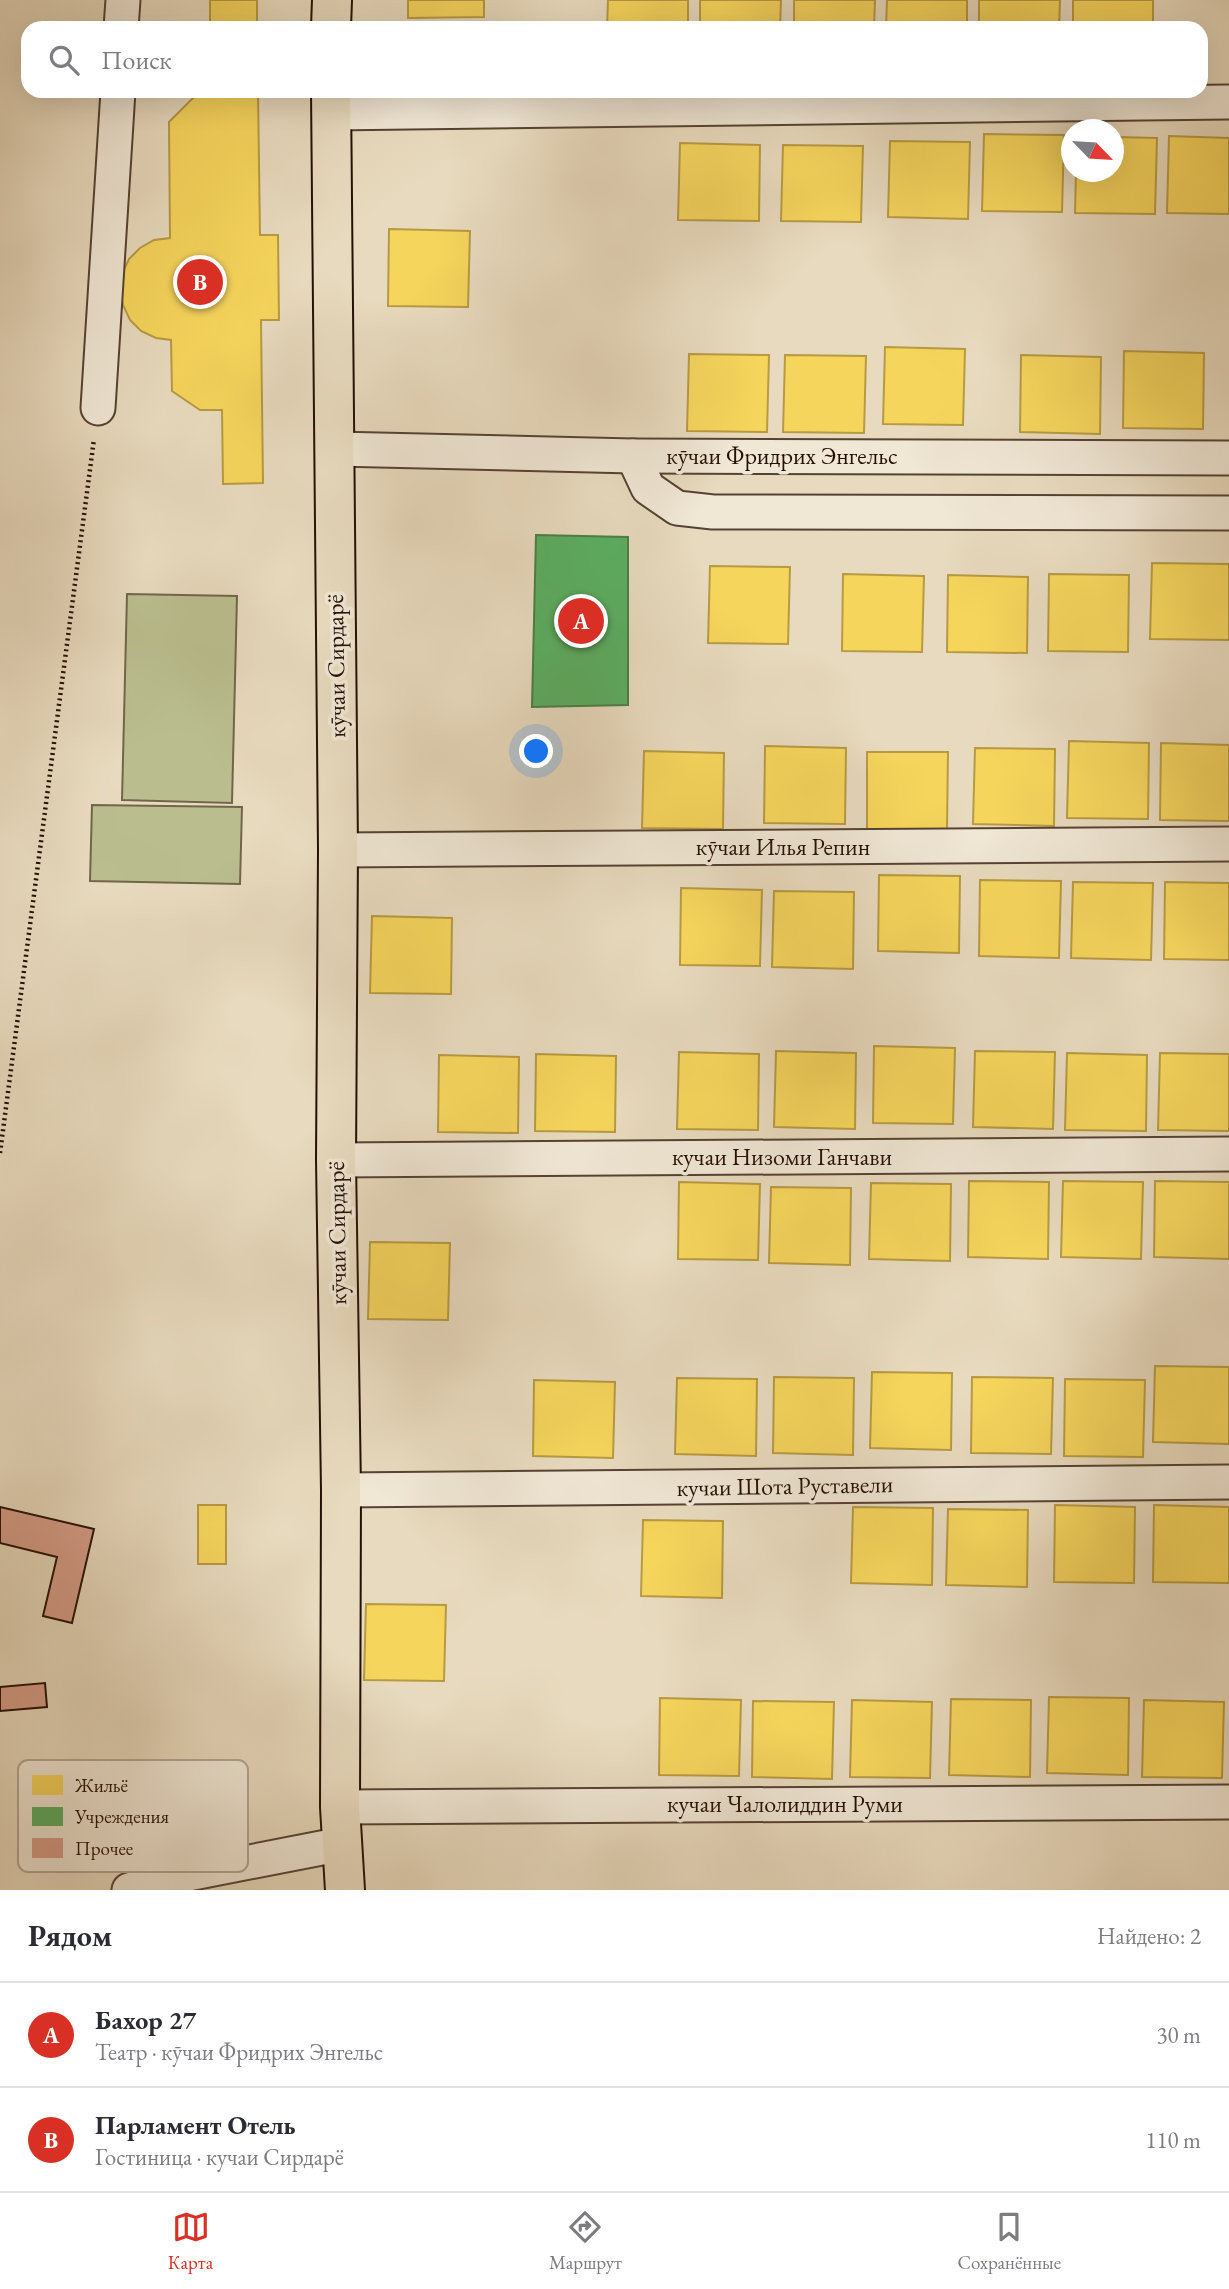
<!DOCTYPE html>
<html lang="ru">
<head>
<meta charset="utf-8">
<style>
  body { margin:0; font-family:"EB Garamond",serif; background:#f2f2f3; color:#2b2b33 }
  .compass { position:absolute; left:1061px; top:119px; width:63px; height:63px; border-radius:50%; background:#fff; box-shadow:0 7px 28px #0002; rotate:115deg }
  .you { position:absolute; left:537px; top:752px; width:24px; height:24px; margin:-18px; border:5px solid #fff; border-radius:50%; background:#1a73e8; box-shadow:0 0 0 10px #1a73e833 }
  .badge { display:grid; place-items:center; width:46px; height:46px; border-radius:50%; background:#d93025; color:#fff; font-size:23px; font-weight:700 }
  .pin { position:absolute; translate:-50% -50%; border:4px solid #fff; box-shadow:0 2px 7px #0006 }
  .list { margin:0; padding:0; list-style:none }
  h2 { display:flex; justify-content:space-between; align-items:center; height:91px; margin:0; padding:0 28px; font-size:30px }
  h2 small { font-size:23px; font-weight:400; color:#7c7c81 }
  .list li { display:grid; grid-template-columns:46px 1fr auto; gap:21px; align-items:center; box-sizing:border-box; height:105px; padding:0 28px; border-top:2px solid #e1e1e2 }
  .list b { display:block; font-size:26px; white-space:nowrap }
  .list p { margin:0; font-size:23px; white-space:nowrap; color:#7c7c81 }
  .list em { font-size:23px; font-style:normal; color:#7c7c81 }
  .icon { flex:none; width:38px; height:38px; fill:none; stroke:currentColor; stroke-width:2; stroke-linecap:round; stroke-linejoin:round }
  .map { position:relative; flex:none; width:1229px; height:1890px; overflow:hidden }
  .search { position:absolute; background:#fff; box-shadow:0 7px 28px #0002; left:21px; right:21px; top:21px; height:77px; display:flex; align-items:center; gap:18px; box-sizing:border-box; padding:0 24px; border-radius:21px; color:#7c7c81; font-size:26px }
  .sheet { height:301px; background:#fff }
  nav { display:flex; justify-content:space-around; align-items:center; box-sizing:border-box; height:98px; border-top:2px solid #e1e1e2; background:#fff; font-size:19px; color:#7c7c81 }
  nav a { display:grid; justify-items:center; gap:4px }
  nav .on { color:#d93025 }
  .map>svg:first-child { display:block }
</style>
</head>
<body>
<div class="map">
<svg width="1229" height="1890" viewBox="0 0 1229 1890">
  <rect width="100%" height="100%" fill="#e8dabe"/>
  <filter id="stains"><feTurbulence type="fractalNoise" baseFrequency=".00286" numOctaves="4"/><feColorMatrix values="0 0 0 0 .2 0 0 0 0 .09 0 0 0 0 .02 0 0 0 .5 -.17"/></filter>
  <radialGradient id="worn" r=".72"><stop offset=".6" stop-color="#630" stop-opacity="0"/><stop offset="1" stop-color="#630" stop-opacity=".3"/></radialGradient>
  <g fill="#babe8f" stroke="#70674a" stroke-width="2">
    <path d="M127,594L237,596L232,803L122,800Z"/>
    <path d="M92,805L242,807L240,884L90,881Z"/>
  </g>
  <g fill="#f6d55c" stroke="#b79a42" stroke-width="2">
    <rect x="210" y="0" width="47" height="28"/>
    <path d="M408,0H484V17L408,18Z"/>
    <path d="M608,0H688V28H607Z"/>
    <path d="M700,0H781L780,28H700Z"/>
    <path d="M794,0H875L874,28H794Z"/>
    <path d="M887,0H967V28H886Z"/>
    <path d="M979,0H1060L1059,28H979Z"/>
    <rect x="1073" y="0" width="80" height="28"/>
    <path d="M205,91H258L260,235H278L279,320H261L263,483L223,484L222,410H200L172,391L171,340L156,338L141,331L130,320L123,305L120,289L122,274L129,259L140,248L154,240L170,238L169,122L196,95H205Z"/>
    <path d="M984,134L1064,135L1062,212L982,211Z"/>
    <path d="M1169,136L1229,138V214L1167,213Z"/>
    <path d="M1114,137L1157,138L1155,214L1075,213L1076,172H1114Z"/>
    <path d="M890,141L970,142L968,219L888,217Z"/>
    <path d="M680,143L760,145L759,221L678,220Z"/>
    <path d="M783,145L863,146L861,222L781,221Z"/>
    <path d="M389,229L470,231L468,307L388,306Z"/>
    <path d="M885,347L965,349L963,425L883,424Z"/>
    <path d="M1124,351L1204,353L1203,429L1123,428Z"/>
    <path d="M689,354L769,355L767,432L687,431Z"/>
    <path d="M785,355L866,356L864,433L783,432Z"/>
    <path d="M1021,355L1101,357L1100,434L1020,432Z"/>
    <path d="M1152,563L1229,564V640L1150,639Z"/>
    <path d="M710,566L790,567L788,644L708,643Z"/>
    <path d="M843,574L924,576L922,652L842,651Z"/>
    <path d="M1049,574L1129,575L1128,652L1048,651Z"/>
    <path d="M948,575L1028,577L1027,653L947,652Z"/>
    <path d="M1069,741L1149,743L1148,819L1067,818Z"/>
    <path d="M1161,743L1229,745V821L1160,820Z"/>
    <path d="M765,746L846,748L845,824L764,823Z"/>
    <path d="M975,748L1055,749L1054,826L973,824Z"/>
    <path d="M644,751L724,753L723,829L642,828Z"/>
    <path d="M867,752H948L947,829H867Z"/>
    <path d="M879,875L960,876L959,953L878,951Z"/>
    <path d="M980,880L1061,881L1059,958L979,956Z"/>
    <path d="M1073,882L1153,883L1151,960L1071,958Z"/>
    <path d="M1165,882L1229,883V960L1164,959Z"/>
    <path d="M681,888L762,890L760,966L680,965Z"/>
    <path d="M774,891L854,892L853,969L772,967Z"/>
    <path d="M372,916L452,918L451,994L370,993Z"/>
    <path d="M874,1046L955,1048L953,1124L873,1123Z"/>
    <path d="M776,1051L856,1053L855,1129L774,1127Z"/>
    <path d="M975,1051L1055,1052L1053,1129L973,1127Z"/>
    <path d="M679,1052L759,1054L758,1130L677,1129Z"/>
    <path d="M1067,1053L1147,1055L1146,1131L1065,1130Z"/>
    <path d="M1160,1053L1229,1054V1131L1158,1130Z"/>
    <path d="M536,1054L616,1056L615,1132L535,1131Z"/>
    <path d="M439,1055L519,1057L518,1133L438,1132Z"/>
    <path d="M969,1181L1049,1182L1048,1259L968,1257Z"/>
    <path d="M1063,1181L1143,1182L1141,1259L1061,1257Z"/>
    <path d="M1155,1181L1229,1182V1259L1154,1257Z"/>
    <path d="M679,1182L760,1184L758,1260L678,1259Z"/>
    <path d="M871,1183L951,1184L950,1261L869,1259Z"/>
    <path d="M771,1187L851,1188L850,1265L769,1263Z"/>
    <path d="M370,1242L450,1243L448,1320L368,1319Z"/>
    <path d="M1155,1366L1229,1367V1444L1153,1442Z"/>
    <path d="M872,1372L952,1373L951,1450L870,1448Z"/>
    <path d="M774,1377L854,1378L853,1455L773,1453Z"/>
    <path d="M972,1377L1053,1378L1051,1454L971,1453Z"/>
    <path d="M677,1378L757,1379L756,1456L675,1454Z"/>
    <path d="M1065,1379L1145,1380L1143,1457L1064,1456Z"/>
    <path d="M534,1380L615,1382L613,1458L533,1456Z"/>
    <rect x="198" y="1505" width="28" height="59"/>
    <path d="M1055,1505L1135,1507L1134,1583L1054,1582Z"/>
    <path d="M1154,1505L1229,1507V1583L1153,1582Z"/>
    <path d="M853,1507L933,1508L932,1585L851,1583Z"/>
    <path d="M948,1509L1028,1510L1027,1587L946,1585Z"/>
    <path d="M643,1520L723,1521L722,1598L641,1596Z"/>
    <path d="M366,1604L446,1605L444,1681L364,1680Z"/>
    <path d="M1049,1697L1129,1698L1128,1775L1047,1773Z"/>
    <path d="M660,1698L741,1700L739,1776L659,1775Z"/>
    <path d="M951,1699L1031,1700L1030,1777L949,1775Z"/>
    <path d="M852,1700L932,1702L930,1778L850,1777Z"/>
    <path d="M1144,1700L1224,1702L1222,1778L1142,1777Z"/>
    <path d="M753,1701L834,1702L832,1779L752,1777Z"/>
  </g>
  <path fill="#5aae61" stroke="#4a7f45" stroke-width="2" d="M536,535L628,537V705L532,707Z"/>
  <g fill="#d69d89" stroke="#251005" stroke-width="2">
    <path d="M0,1507L94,1529L72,1623L43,1616L57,1557L0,1543Z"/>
    <path d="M45,1683L47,1707L0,1711V1687Z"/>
  </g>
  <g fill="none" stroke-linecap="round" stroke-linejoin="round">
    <defs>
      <g id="minor">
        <path d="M121,28L123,0"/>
        <path d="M331,113L1229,102"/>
        <path d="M98,408L118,91"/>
        <path d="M335,449L633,456L1229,458"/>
        <path d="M633,456L648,488L677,508L713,512L1229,513"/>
        <path d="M338,850L1229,844"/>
        <path d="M336,1160L1229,1154"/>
        <path d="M341,1490L1229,1482"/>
        <path d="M340,1807L1229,1802"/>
        <path d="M129,1890L188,1874L342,1844"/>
      </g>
      <g id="major">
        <path d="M331,28L332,0"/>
        <path d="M331,91L338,850L336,1160L341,1490L340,1807L345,1890"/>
      </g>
    </defs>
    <use href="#minor" stroke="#564233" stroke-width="37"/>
    <use href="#major" stroke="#251005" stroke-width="42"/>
    <path stroke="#251005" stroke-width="4.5" stroke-dasharray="2 3.5" stroke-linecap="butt" d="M0,1153L94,439"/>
    <use href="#minor" stroke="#f0e7d5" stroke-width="33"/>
    <use href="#major" stroke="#e8dabe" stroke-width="38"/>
  </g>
  <g text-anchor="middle" stroke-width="7" stroke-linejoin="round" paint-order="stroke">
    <g font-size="24" fill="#251005" stroke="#f0e7d5">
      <text x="782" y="464">кӯчаи Фридрих Энгельс</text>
      <text transform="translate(336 666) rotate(-91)" y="8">кӯчаи Сирдарё</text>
      <text x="783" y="855">кӯчаи Илья Репин</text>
      <text x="782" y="1165">кучаи Низоми Ганчави</text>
      <text transform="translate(337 1233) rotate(-91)" y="8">кӯчаи Сирдарё</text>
      <text transform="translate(785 1486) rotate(-1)" y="8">кучаи Шота Руставели</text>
      <text x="785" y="1812">кучаи Чалолиддин Руми</text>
    </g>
  </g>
  <rect x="18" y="1760" width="230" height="112" rx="10" fill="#f0e7d5" stroke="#b3a697" stroke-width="2"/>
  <rect x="32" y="1775" width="31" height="20" fill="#f6d55c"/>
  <rect x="32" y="1807" width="31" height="19" fill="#5aae61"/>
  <rect x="32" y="1838" width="31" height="20" fill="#d69d89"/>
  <g font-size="19" fill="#251005">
    <text x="75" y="1792">Жильё</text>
    <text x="75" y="1823">Учреждения</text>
    <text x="75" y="1855">Прочее</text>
  </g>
  <rect width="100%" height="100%" filter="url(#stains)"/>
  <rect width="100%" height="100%" fill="url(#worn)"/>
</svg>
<svg class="compass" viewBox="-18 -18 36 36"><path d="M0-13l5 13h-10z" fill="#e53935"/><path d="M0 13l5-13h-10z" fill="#7c7c81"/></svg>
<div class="you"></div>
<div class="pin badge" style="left:581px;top:621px">A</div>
<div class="pin badge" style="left:200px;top:282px">B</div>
<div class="search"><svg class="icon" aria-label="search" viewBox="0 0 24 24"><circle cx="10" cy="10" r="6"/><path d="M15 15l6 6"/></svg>Поиск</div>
</div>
<section class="sheet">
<h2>Рядом<small>Найдено: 2</small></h2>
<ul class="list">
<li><span class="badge">A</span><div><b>Бахор 27</b><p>Театр · кӯчаи Фридрих Энгельс</p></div><em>30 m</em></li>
<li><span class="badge">B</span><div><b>Парламент Отель</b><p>Гостиница · кучаи Сирдарё</p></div><em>110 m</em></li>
</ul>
</section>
<nav>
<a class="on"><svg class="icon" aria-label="map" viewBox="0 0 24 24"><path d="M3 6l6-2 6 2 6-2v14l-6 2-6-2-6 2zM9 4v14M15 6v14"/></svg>Карта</a>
<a><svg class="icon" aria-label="directions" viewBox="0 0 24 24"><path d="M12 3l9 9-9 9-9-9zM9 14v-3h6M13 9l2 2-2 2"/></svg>Маршрут</a>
<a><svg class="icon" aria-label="saved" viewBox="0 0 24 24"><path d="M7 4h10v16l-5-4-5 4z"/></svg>Сохранённые</a>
</nav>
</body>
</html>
